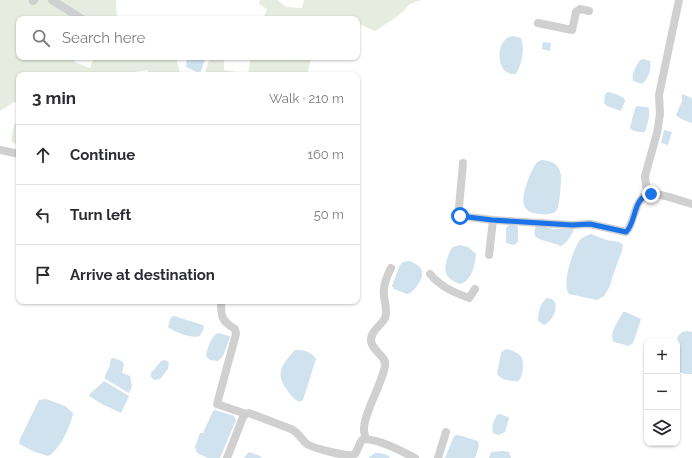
<!DOCTYPE html>
<html lang="en">
<head>
<meta charset="utf-8">
<style>
  body { margin:0; font-family:Raleway,sans-serif; background:#f2f2f3; color:#2b2b33 }
  .controls { position:absolute; right:12px; bottom:12px; display:grid; overflow:hidden; border-radius:8px; box-shadow:0 1px 3px #0004 }
  .controls button { width:36px; height:36px; display:grid; place-items:center; padding:0; border:0; border-bottom:1px solid #e1e1e2; background:#fff; color:#2b2b33; font:20px sans-serif }
  .stop { position:absolute; width:12px; height:12px; margin:-9px; border:3px solid #1a73e8; border-radius:50%; background:#fff }
  .stop.end { background:#1a73e8; border-color:#fff; box-shadow:0 1px 4px #0008 }
  .list { margin:0; padding:0; list-style:none }
  h2 { display:flex; justify-content:space-between; align-items:center; height:52px; margin:0; padding:0 16px; font-size:17px }
  h2 small { font-size:13px; font-weight:400; color:#7c7c81 }
  .list li { display:grid; grid-template-columns:26px 1fr auto; gap:12px; align-items:center; box-sizing:border-box; height:60px; padding:0 16px; border-top:1px solid #e1e1e2 }
  .list b { display:block; font-size:15px; white-space:nowrap }
  .list em { font-size:13px; font-style:normal; color:#7c7c81 }
  .icon { flex:none; width:22px; height:22px; fill:none; stroke:currentColor; stroke-width:2; stroke-linecap:round; stroke-linejoin:round }
  .map { position:relative; flex:none; width:692px; height:458px; overflow:hidden }
  .search { position:absolute; background:#fff; box-shadow:0 1px 3px #0004; left:16px; top:16px; width:344px; height:44px; display:flex; align-items:center; gap:10px; box-sizing:border-box; padding:0 14px; border-radius:8px; color:#7c7c81; font-size:15px }
  .panel { position:absolute; background:#fff; box-shadow:0 1px 3px #0004; left:16px; top:72px; width:344px; height:232px; border-radius:8px }
  .map>svg:first-child { display:block }
</style>
</head>
<body>
<div class="map">
<svg width="692" height="458" viewBox="0 0 692 458">
  <rect width="100%" height="100%" fill="#fff"/>
  <g fill="#e6ecdf">
    <path d="M0,0H28L31,2L34,0H116L117,19H71L58,16L48,19H19V57H76L74,62L90,68L94,57H177V63L181,75H151L147,70L116,75H19V103L14,102L0,111Z"/>
    <path d="M260,0H277L286,7L302,8L304,0H421L410,4L398,16L375,31L357,23V19H348L344,17L343,19H263L267,9L259,4Z"/>
    <path d="M210,57H224V70L248,74L251,57H311L308,72L304,75H203L205,73Z"/>
    <path d="M19,119V147L11,141L14,125Z"/>
  </g>
  <g fill="#cfe2ee">
    <path d="M513,36L521,38C525,51 522,63 516,74C497,76 496,48 505,40C507,37 510,37 513,36Z"/>
    <path d="M543,42L551,43L550,51L542,49Z"/>
    <path d="M187,57H206L201,71L197,72L186,67Z"/>
    <path d="M644,59L650,61C652,68 648,80 642,84L633,81C631,73 636,67 640,60Z"/>
    <path d="M608,92L616,94L624,98L625,101L621,111L607,106L604,103L605,94Z"/>
    <path d="M682,94L692,98V123L681,119L676,115L682,101Z"/>
    <path d="M637,106L647,107L649,109V118L645,132C640,132 633,132 630,128L635,108Z"/>
    <path d="M664,130L672,132L668,145L661,143Z"/>
    <path d="M542,160C552,161 560,164 561,176C561,182 560,208 556,211C553,214 546,215 541,214C535,214 526,212 524,205C521,194 531,170 537,162Z"/>
    <path d="M510,224L516,225L518,228V241L516,244L513,245L506,243V228Z"/>
    <path d="M536,225L554,229L573,228L574,230C571,236 566,244 561,246C555,243 537,240 535,236C534,233 535,228 536,225Z"/>
    <path d="M591,234L606,240L619,242L623,245L622,251L613,275L610,286L604,296L597,300L569,294C561,285 573,249 580,240C583,237 587,235 591,234Z"/>
    <path d="M460,245L468,247L476,254C475,264 472,281 460,284C440,277 444,265 451,249L453,247Z"/>
    <path d="M410,261C414,263 421,266 422,271C424,278 414,293 407,294L394,289L392,286L400,265L403,262Z"/>
    <path d="M547,298C563,299 554,321 544,325L538,321C538,313 540,303 547,298Z"/>
    <path d="M623,312H626L641,319L633,343L629,346L614,342C608,334 619,320 623,312Z"/>
    <path d="M174,316L203,325L204,328L200,336C191,339 175,332 168,327L171,317Z"/>
    <path d="M687,331L692,332V374H685L677,371V341L678,336L682,332Z"/>
    <path d="M218,333L229,336L230,337L223,356L218,361L210,360L206,356C207,349 211,336 218,333Z"/>
    <path d="M508,349C512,351 517,352 520,355C525,360 523,375 519,381C513,382 501,380 497,374L501,353L504,350Z"/>
    <path d="M295,350C303,350 311,351 316,359L303,400L299,402C294,399 291,396 288,391C274,374 282,364 295,350Z"/>
    <path d="M113,358L122,361L124,364L122,373L130,376L132,386L129,393L105,379C104,373 109,370 110,365C110,363 110,361 111,359Z"/>
    <path d="M165,360L169,362L168,369L160,379L154,380L151,377V373L161,361Z"/>
    <path d="M104,381L129,396L121,413L102,404L89,396L90,394Z"/>
    <path d="M46,399L65,406L73,413C71,425 60,450 48,456L35,452L19,444L20,439L39,400Z"/>
    <path d="M215,410L234,416L236,420L220,458H208L197,453L195,447L200,433H203L213,411Z"/>
    <path d="M500,414L508,417L509,418L505,432L499,435L493,433C491,427 494,420 497,415Z"/>
    <path d="M457,435L462,436L478,441L479,446L475,458H445L454,436Z"/>
    <path d="M503,451L509,452L511,458H489L491,452Z"/>
    <path d="M249,452L260,456L262,458H244Z"/>
    <path d="M375,453C380,453 387,453 390,458H368Z"/>
  </g>
  <g fill="none" stroke-linecap="round" stroke-linejoin="round">
    <g stroke="#d0d0d0" stroke-width="8">
      <path d="M52,0L82,19"/>
      <path d="M33,1L34,0"/>
      <path d="M538,23L572,30L576,12L580,9L589,11"/>
      <path d="M0,150L19,154"/>
      <path d="M463,163L459,207L460,216L493,220L572,225L590,224L626,232C631,227 632,219 635,212C637,205 641,195 650,194C658,192 683,202 692,204"/>
      <path d="M649,194L646,186L645,176L657,133L660,114L659,95L679,0"/>
      <path d="M489,255L493,220"/>
      <path d="M430,274C441,287 453,292 469,298L475,289"/>
      <path d="M221,301C221,316 221,321 235,329L236,334L217,404L246,414"/>
      <path d="M366,439C365,436 364,433 364,430C363,415 382,384 385,366C387,356 372,351 371,341C370,331 381,326 385,318C389,310 382,297 384,288C385,280 388,274 391,268"/>
      <path d="M227,458L243,417L246,414L249,413L291,429C298,432 301,439 307,444C313,448 349,458 355,454C358,450 359,444 362,440C374,436 403,452 415,458"/>
      <path d="M438,458L446,432"/>
    </g>
  </g>
  <g fill="none" stroke-linecap="round" stroke-linejoin="round">
    <path stroke="#1a73e8" stroke-width="5" d="M460,216L492,220L572,225L590,224L626,232C637,222 632,197 651,194"/>
  </g>
</svg>
<div class="controls">
<button>+</button>
<button>−</button>
<button><svg class="icon" aria-label="layers" viewBox="0 0 24 24"><path d="M12 4l9 5-9 5-9-5zM3 14l9 5 9-5"/></svg></button>
</div>
<div class="stop" style="left:460px;top:216px"></div>
<div class="stop end" style="left:651px;top:194px"></div>
<div class="search"><svg class="icon" aria-label="search" viewBox="0 0 24 24"><circle cx="10" cy="10" r="6"/><path d="M15 15l6 6"/></svg>Search here</div>
<section class="panel">
<h2>3 min<small>Walk · 210 m</small></h2>
<ul class="list">
<li><svg class="icon" aria-label="ahead" viewBox="0 0 24 24"><path d="M12 20V5M6 11l6-6 6 6"/></svg><div><b>Continue</b></div><em>160 m</em></li>
<li><svg class="icon" aria-label="left" viewBox="0 0 24 24"><path d="M17 20v-9H6M10 6l-5 5 5 5"/></svg><div><b>Turn left</b></div><em>50 m</em></li>
<li><svg class="icon" aria-label="arrive" viewBox="0 0 24 24"><path d="M6 21V4h12l-3 4 3 4H6"/></svg><div><b>Arrive at destination</b></div></li>
</ul>
</section>
</div>
</body>
</html>
